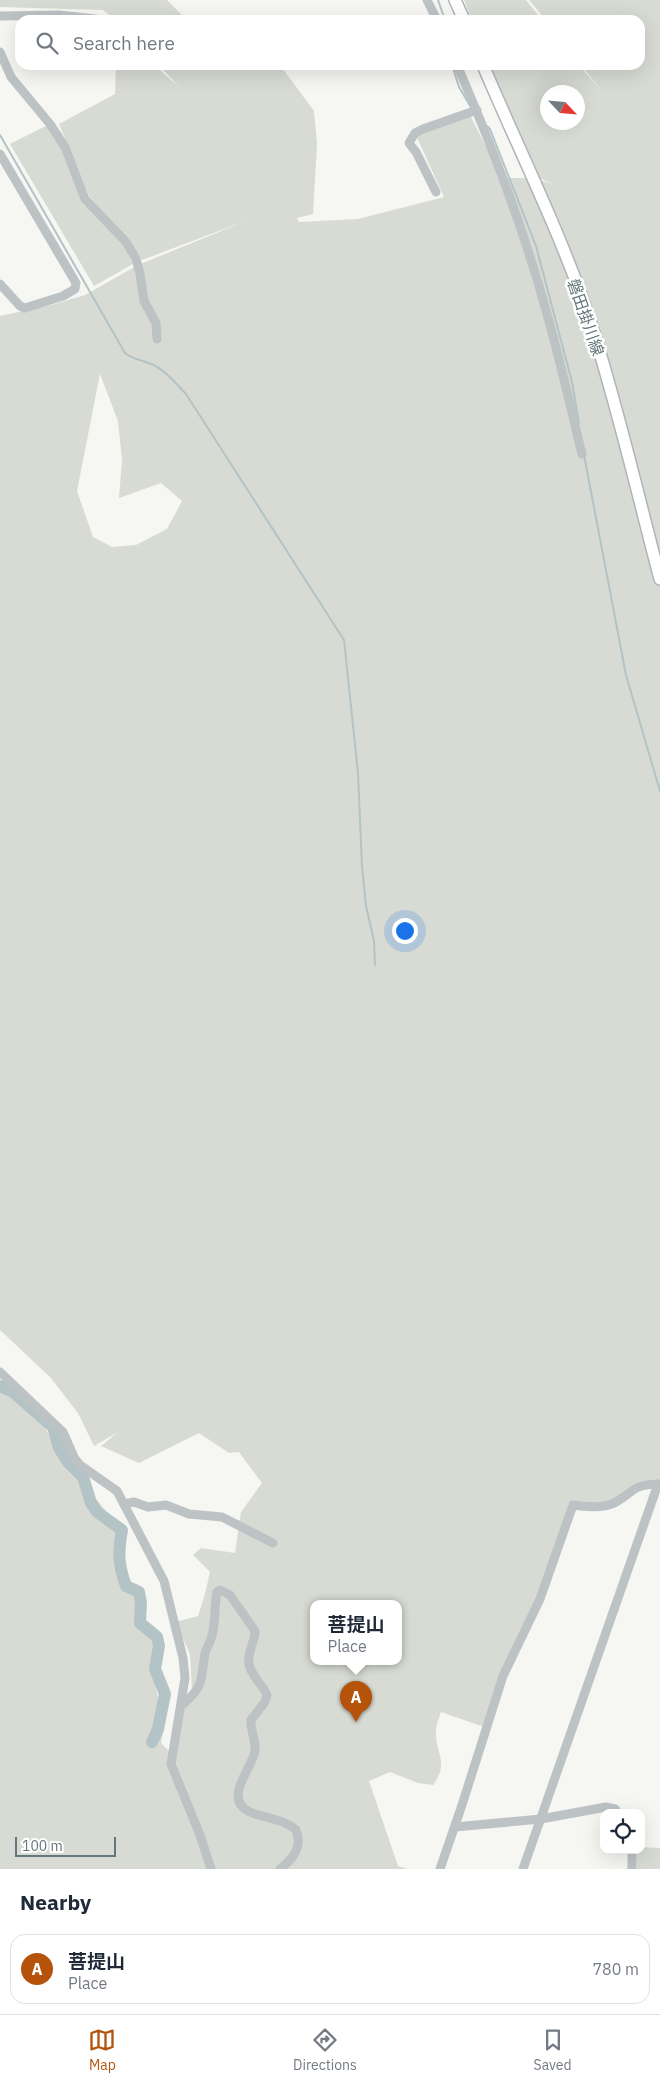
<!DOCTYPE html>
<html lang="en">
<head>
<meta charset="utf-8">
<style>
  body { margin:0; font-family:"IBM Plex Sans","Noto Sans JP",sans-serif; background:#f6f6f7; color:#1f2937 }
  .controls { position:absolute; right:15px; bottom:15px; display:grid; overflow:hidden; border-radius:10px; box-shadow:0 5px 20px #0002 }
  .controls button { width:45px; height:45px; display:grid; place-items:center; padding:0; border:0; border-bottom:1px solid #e0e1e3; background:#fff; color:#1f2937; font:25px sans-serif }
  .compass { position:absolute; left:540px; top:85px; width:45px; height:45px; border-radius:50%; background:#fff; box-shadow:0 5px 20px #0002; rotate:116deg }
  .scale { position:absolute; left:15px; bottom:12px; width:101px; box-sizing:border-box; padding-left:5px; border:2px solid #63767c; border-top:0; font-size:14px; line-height:18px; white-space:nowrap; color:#63767c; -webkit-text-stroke:4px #fff; paint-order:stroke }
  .you { position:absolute; left:404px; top:930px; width:18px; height:18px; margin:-12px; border:4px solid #fff; border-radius:50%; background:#1a73e8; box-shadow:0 0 0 8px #1a73e833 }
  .badge { display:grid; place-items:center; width:32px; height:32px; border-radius:50%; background:#b45309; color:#fff; font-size:16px; font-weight:700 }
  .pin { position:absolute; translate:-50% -41px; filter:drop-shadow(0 1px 2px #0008) }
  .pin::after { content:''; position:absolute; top:26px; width:18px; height:15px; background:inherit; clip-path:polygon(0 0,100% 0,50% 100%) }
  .popup { position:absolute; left:310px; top:1600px; width:92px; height:65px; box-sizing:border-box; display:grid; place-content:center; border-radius:10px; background:#fff; filter:drop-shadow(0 1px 4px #0005); font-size:16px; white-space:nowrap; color:#747a83 }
  .popup b { font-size:19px; color:#1f2937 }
  .popup::after { content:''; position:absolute; left:50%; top:100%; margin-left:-10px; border:10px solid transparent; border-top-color:#fff }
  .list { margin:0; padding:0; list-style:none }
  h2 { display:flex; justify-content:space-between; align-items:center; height:65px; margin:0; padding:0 20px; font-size:21px }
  h2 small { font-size:16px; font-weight:400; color:#747a83 }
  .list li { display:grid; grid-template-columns:32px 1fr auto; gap:15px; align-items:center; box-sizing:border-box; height:70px; margin:0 10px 10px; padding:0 10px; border:1px solid #e0e1e3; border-radius:15px }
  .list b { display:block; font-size:19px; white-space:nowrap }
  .list p { margin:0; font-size:16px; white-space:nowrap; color:#747a83 }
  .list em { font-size:16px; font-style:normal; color:#747a83 }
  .icon { flex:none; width:28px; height:28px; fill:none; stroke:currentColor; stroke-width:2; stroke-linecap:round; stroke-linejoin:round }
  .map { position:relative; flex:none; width:660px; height:1869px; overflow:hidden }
  .search { position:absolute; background:#fff; box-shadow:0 5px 20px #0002; left:15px; right:15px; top:15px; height:55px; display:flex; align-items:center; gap:12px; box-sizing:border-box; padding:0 18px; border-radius:15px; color:#747a83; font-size:19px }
  .sheet { height:145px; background:#fff }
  nav { display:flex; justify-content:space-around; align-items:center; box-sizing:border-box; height:70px; border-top:1px solid #e0e1e3; background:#fff; font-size:14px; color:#747a83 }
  nav a { display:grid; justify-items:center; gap:2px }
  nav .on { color:#b45309 }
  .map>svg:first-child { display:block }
</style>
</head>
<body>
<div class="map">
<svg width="660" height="1869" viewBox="0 0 660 1869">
  <rect width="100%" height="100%" fill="#f6f6f3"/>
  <g fill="#d7dbd3" fill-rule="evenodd">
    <path d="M0,0H167L187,20H116L103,10L0,7Z"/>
    <path d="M464,0H526L542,20H472Z"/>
    <path d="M529,0H660V1491L658,1484L637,1486L608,1506L573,1505L540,1599L503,1676L487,1728L441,1712C439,1718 436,1725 436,1731C435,1754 450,1762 433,1785L418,1783L390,1772L369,1781L398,1866L408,1869H0V1392L15,1397L45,1427L57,1452L122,1530L117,1571L139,1592L140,1623L161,1639L153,1673L164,1728L161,1743L172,1754L182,1706L192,1692L190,1654L175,1622L198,1616L205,1594L210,1572L193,1555L201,1548L235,1553L241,1512L262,1483L239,1452L229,1453L199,1433L139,1463L101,1446L118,1432L94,1446L78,1413L50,1377L0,1330V316L51,305L85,295L138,265L248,220L142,260L89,196L59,124L115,94L116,65H154L179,87L159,65H280L314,111L317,144L313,214L297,218L299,222L358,219L444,197L415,133L469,113L502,178H532L554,184L531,175L489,65H579L605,95L581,65H640V20H546ZM548,92H578V122H548ZM100,374L118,421L122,460L119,498L161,483L182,501L167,529L136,545L112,547L93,537L77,491ZM314,1603H398V1661H314Z"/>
    <path d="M50,124L77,183L117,232L133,264L94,286L10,144Z"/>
    <path d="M641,1847L660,1848V1869H637L636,1850H641Z"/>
  </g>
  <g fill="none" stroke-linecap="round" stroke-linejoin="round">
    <g stroke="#b4c3c5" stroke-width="2">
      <path d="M438,0L445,20"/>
      <path d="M452,65L459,87L472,109"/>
      <path d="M487,126L490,129L536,246L572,382L579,423"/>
      <path d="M0,135L125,353C134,361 147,360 157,367C168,373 177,385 186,394L344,640L358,773L362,866L366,906L374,941L375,965"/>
      <path d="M584,455L626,675L660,791"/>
    </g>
    <path stroke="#b4c3c5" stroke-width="12" d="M0,1386L13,1392L53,1427L59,1448L68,1462L83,1477L91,1503L97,1512L122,1530C118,1553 118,1564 126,1586L139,1592L141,1603L140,1623L157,1637L159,1646L155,1669L165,1694L158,1729L152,1742"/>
    <defs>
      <g id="major">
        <path d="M455,0L464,20"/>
        <path d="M483,65C520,153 564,239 593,330C619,412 638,496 660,579"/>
      </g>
    </defs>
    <use href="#major" stroke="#afb5b8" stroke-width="14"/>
    <g stroke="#bdc3c5" stroke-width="9">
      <path d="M427,0L437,20"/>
      <path d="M0,16L59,15L104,20"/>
      <path d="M0,52L11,77L50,124L65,147L85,199L126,242L136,259L140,274L144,301L156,323L157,339"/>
      <path d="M457,65C491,143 522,224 545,307C559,355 570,405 582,454"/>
      <path d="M0,154L76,283L75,289L63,296L25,308L20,306L0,284"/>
      <path d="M436,192L416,152L409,143L415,133L423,129L477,110"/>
      <path d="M0,1372L63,1432L75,1459L80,1465L117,1491L164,1581L183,1658L185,1678L171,1764L200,1835L211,1869"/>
      <path d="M124,1504L134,1502L148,1507L166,1505L189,1514L222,1517L273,1543"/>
      <path d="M183,1704C206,1684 200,1680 205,1653C207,1647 211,1641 212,1635C216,1621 214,1606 217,1592L220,1590L230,1595L255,1631C255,1642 247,1652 249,1664C251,1677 263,1684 267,1695L265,1702L251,1720C250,1730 256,1740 255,1750C254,1767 221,1798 250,1812C266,1819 283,1818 296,1830C303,1847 293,1859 280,1869"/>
      <path d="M455,1827L541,1819L606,1807L615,1809L618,1813"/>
      <path d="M632,1850V1869"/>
      <path d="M440,1869L462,1805L503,1676L540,1599L573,1505C586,1507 604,1509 616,1502C635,1491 632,1485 658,1484"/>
      <path d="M523,1869L658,1484"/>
    </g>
    <use href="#major" stroke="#fff" stroke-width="11"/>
  </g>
  <g text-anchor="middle" stroke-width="5" stroke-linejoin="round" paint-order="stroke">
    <g font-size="16" fill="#63767c" stroke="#fff">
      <text transform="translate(586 317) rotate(71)" y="6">磐田掛川線</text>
    </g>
  </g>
</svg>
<div class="controls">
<button><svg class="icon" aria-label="locate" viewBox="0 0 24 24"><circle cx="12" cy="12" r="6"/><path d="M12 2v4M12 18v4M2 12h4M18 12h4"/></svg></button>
</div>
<svg class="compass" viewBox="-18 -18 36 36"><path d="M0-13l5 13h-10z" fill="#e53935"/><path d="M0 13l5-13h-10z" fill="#747a83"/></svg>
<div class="scale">100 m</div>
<div class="you"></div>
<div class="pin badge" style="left:356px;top:1722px">A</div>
<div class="popup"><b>菩提山</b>Place</div>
<div class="search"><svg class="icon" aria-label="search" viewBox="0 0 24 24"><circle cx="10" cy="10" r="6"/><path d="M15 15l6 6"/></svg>Search here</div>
</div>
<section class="sheet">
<h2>Nearby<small></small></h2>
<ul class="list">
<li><span class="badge">A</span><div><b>菩提山</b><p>Place</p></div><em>780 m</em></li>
</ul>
</section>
<nav>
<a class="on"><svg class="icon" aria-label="map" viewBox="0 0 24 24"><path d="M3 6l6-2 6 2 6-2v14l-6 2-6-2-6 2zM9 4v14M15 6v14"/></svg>Map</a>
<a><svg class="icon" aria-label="directions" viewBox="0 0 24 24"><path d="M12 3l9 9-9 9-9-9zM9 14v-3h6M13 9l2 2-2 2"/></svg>Directions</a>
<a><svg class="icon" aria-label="saved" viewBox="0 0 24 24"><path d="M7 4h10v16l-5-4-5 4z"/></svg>Saved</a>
</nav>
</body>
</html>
